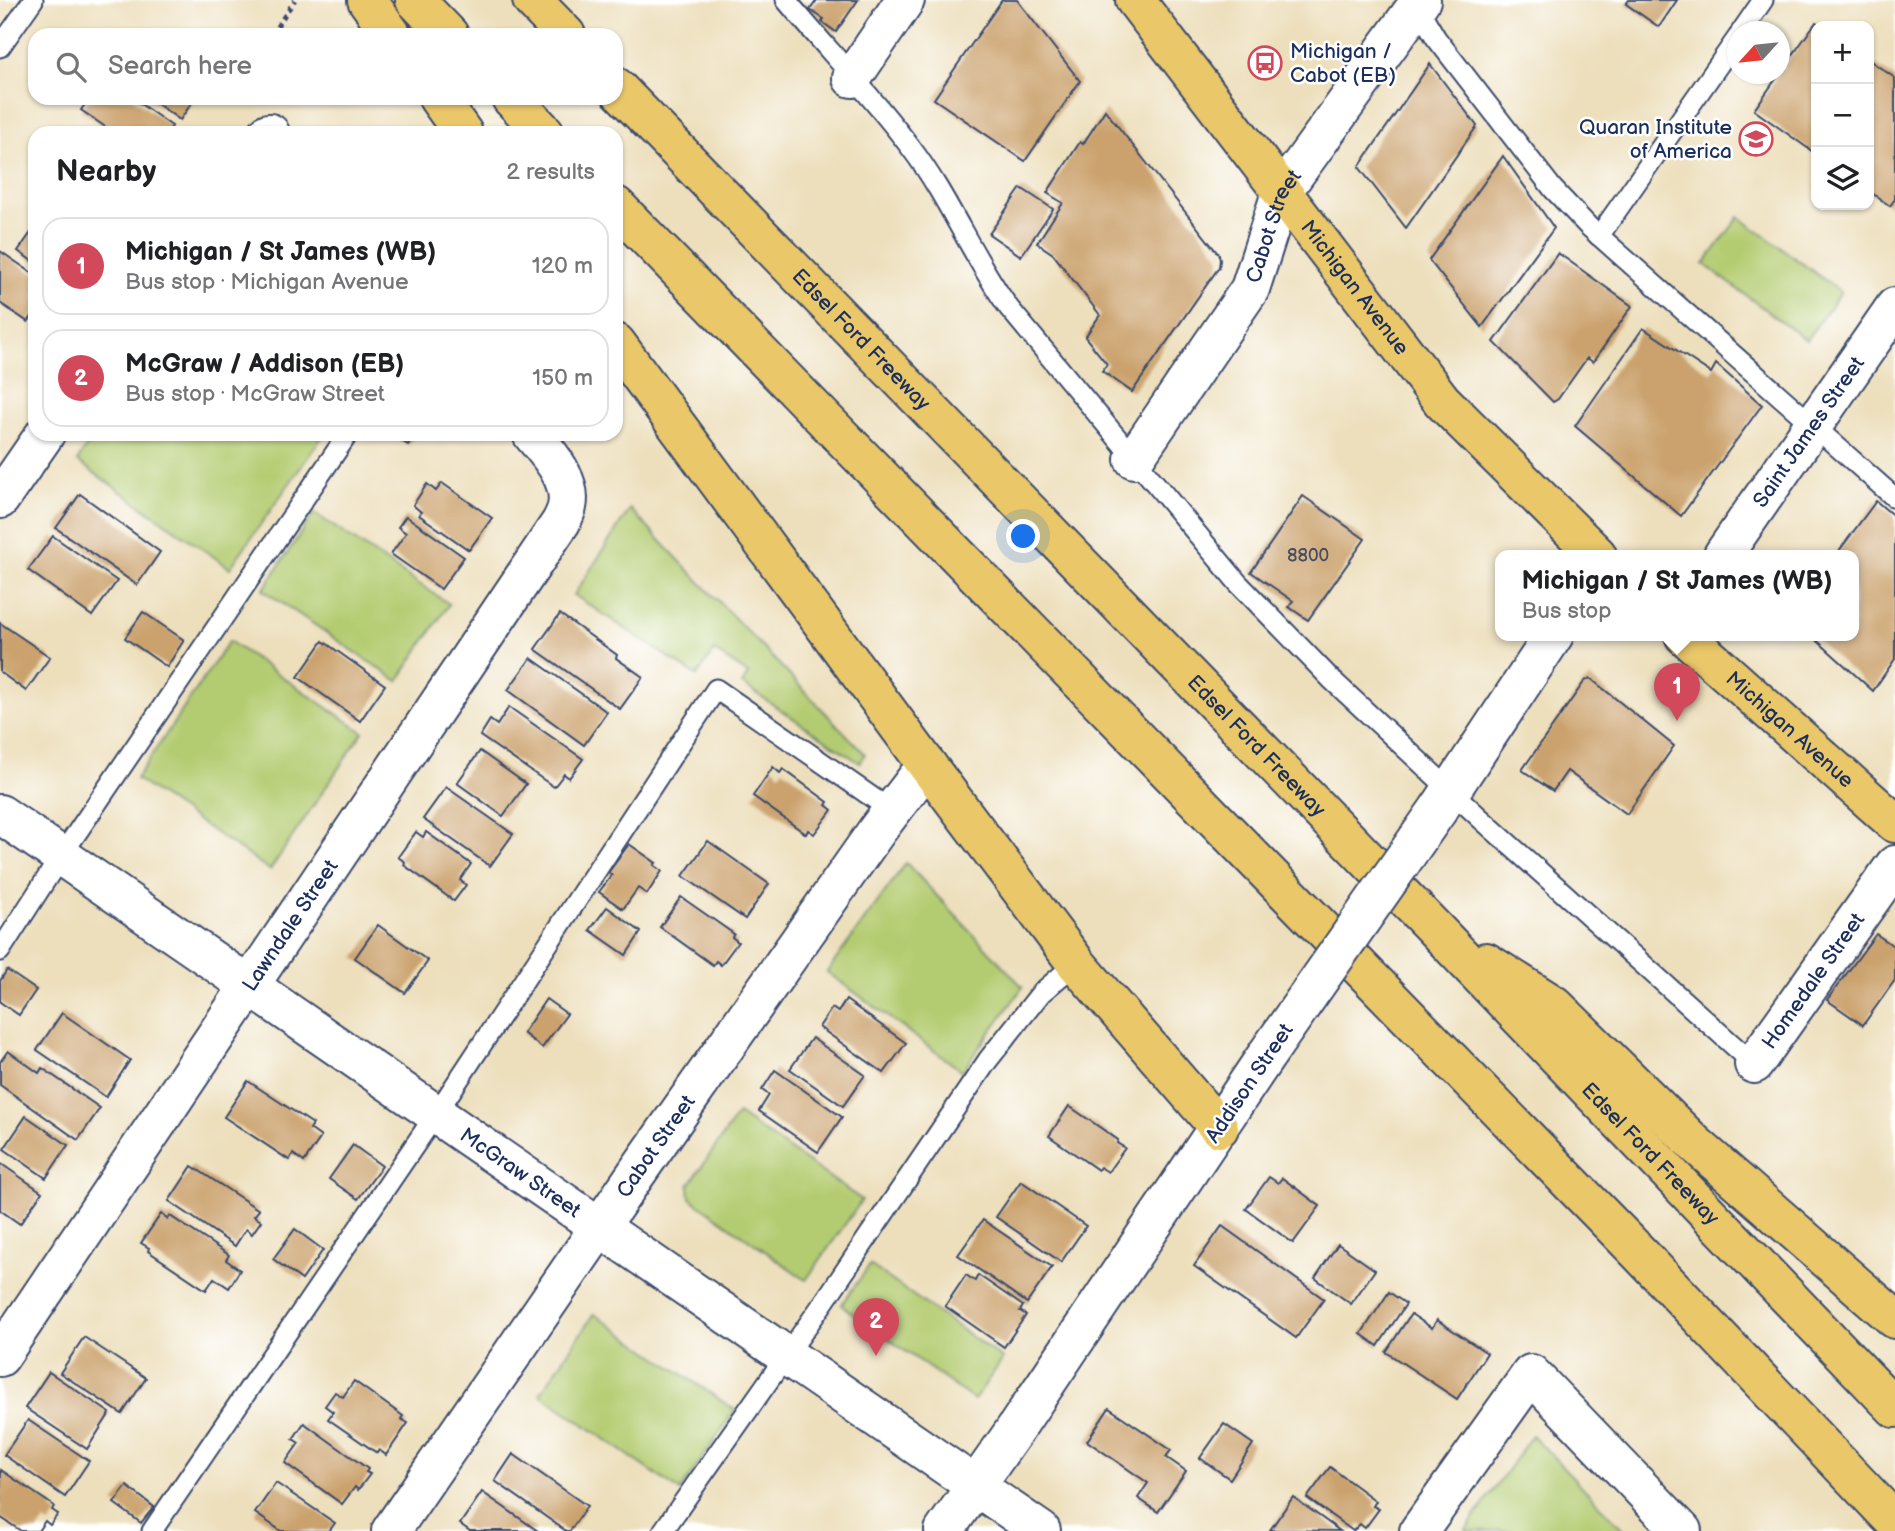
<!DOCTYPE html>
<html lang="en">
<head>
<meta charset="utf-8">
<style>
  body { margin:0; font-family:"Balsamiq Sans",sans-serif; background:#f6f6f6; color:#202124 }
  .controls { position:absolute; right:21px; top:21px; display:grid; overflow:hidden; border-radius:14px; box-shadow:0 2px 5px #0004 }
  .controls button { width:63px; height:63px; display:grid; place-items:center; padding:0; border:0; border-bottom:2px solid #e0e0e0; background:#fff; color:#202124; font:35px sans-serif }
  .compass { position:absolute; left:1727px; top:21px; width:63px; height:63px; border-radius:50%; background:#fff; box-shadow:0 2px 5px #0004; rotate:243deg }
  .you { position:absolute; left:1024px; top:537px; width:24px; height:24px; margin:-18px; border:5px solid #fff; border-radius:50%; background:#1a73e8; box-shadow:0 0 0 10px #1a73e833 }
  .badge { display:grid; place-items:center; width:46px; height:46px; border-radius:50%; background:#d1495b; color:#fff; font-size:23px; font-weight:700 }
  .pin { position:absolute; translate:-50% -58px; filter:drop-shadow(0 2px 4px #0008) }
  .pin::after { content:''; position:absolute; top:37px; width:24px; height:21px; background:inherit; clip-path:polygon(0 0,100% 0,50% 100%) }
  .popup { position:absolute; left:1495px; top:550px; width:364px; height:91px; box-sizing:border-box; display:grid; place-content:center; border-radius:14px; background:#fff; filter:drop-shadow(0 2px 5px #0005); font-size:23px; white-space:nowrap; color:#757577 }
  .popup b { font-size:26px; color:#202124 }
  .popup::after { content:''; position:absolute; left:50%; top:100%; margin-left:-14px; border:14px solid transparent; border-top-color:#fff }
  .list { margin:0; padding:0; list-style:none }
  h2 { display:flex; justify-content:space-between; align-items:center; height:91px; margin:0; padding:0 28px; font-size:30px }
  h2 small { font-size:23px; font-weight:400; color:#757577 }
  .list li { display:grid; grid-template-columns:46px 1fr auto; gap:21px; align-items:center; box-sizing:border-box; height:98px; margin:0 14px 14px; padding:0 14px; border:2px solid #e0e0e0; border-radius:21px }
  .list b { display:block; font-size:26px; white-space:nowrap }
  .list p { margin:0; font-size:23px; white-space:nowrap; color:#757577 }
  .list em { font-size:23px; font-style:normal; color:#757577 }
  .icon { flex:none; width:38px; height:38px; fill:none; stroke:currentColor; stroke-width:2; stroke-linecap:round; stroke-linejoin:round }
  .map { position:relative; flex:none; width:1895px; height:1531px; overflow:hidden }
  .search { position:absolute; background:#fff; box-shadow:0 2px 5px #0004; left:28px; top:28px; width:595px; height:77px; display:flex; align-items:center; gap:18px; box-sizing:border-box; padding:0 24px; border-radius:21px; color:#757577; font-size:26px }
  .panel { position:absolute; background:#fff; box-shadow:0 2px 5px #0004; left:28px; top:126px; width:595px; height:315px; border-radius:21px }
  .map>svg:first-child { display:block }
</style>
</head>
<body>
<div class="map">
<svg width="1895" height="1531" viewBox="0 0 1895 1531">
  <rect width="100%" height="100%" fill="#fff"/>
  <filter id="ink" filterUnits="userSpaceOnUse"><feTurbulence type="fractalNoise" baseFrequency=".0143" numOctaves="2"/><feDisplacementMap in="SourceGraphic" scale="14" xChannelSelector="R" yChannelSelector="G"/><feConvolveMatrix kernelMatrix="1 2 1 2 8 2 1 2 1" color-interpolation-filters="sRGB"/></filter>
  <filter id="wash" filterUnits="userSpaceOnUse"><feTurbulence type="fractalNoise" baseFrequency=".00686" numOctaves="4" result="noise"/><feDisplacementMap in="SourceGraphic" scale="28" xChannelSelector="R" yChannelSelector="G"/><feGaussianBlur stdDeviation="1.57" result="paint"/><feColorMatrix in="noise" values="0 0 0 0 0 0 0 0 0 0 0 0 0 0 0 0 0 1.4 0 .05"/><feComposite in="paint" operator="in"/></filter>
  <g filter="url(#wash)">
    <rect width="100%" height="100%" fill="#eddfbc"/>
    <g fill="#b4cc71" stroke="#687e68" stroke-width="2">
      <path d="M1739,217L1841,292L1806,340L1704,264Z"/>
      <path d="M95,434H324L230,568L77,461Z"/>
      <path d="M630,509L865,754L860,763L742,684L748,674L714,651L697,676L574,595Z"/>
      <path d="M314,513L449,604L398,681L263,590Z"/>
      <path d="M229,641L363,732L270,870L136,779Z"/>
      <path d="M906,863L1023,987L962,1071L827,972Z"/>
      <path d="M738,1114L862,1200L806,1280L690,1198L689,1185Z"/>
      <path d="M870,1265L1003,1359L974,1400L841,1305Z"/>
      <path d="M594,1314L735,1410L680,1491L540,1394Z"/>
      <path d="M1532,1435L1625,1531H1465Z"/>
    </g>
    <g id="blocks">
      <g fill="#cba26d">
        <path d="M817,0H858L836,32L822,22L824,19L810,10Z"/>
        <path d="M1002,0H1017L1080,81L1025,161L934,99Z"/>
        <path d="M1629,0H1677L1659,27L1626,4Z"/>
        <path d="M1816,22L1822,26H1816V154L1754,110Z"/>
        <path d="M1869,60L1895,78V199L1890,206L1869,191Z"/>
        <path d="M1430,64L1477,126L1406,228L1359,167Z"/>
        <path d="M90,98H132L172,126L168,133H114L81,110Z"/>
        <path d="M149,98H195L180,120Z"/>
        <path d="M1105,110L1219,255L1220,260L1219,267L1132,392L1102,371L1107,364L1085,337L1100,315L1053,254L1037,243L1063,203L1047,193L1080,142L1083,144Z"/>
        <path d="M1503,156L1554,228L1482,327L1429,260Z"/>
        <path d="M1021,188L1053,209L1021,256L989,234Z"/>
        <path d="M35,227V263L18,251Z"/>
        <path d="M0,251L35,275V312L28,322L0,303Z"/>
        <path d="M1558,253L1632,306L1593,362L1587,358L1558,399L1553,402L1494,342Z"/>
        <path d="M1643,328L1711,373L1716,364L1762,405L1681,516L1575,426Z"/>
        <path d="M390,434H415L408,445Z"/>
        <path d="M442,483L492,518L469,550L419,515L421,512L413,505L427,484L436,491Z"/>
        <path d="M80,494L160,552L137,585L56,528Z"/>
        <path d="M1303,496L1365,539L1308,620L1289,607L1293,601L1251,572Z"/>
        <path d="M1876,501L1895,517V659L1873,691L1811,635H1854V555H1836Z"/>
        <path d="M406,516L464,557L441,589L391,554L406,533L398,527Z"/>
        <path d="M53,536L117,581L92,616L28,570Z"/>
        <path d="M143,612L184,640L167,667L125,638Z"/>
        <path d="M560,614L617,655L616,658L643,677L620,709L535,649Z"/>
        <path d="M0,623L50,657L26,691L0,672Z"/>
        <path d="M323,641L385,685L360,721L298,677Z"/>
        <path d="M531,658L607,712L584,745L508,690Z"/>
        <path d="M1590,678L1674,746L1627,814L1567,771L1553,791L1522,770L1584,682Z"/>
        <path d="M509,707L583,759L569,778L564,774L554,787L480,736L490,720L497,725Z"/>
        <path d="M480,751L526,784L503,816L457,783Z"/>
        <path d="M773,767L780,773L783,769L828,802L826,805L832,810L814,834L808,830L806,834L753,796Z"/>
        <path d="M446,787L513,834L490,866L423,819Z"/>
        <path d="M416,832L423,837L426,832L471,864L460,880L466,885L454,901L404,865L405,862L398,857Z"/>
        <path d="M708,841L769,884L745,919L683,876Z"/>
        <path d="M629,844L656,863L654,865L662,871L647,894L638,888L623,909L599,892L612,875L608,873Z"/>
        <path d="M681,897L734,934L732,937L738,942L721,965L716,961L713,965L660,927Z"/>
        <path d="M607,907L641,932L626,955L590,930Z"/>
        <path d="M378,925L428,961L405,993L355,958Z"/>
        <path d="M1876,934L1895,947V980L1863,1025L1827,1000Z"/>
        <path d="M7,970L36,990L19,1015L0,1002V981Z"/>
        <path d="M546,999L567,1014L542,1048L523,1033Z"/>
        <path d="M846,1000L906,1043L884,1073L819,1027L832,1008L838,1012Z"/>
        <path d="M62,1013L130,1060L106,1097L37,1050Z"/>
        <path d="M812,1038L865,1075L843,1106L790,1069Z"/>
        <path d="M8,1051L39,1073L42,1068L100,1108L78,1140L0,1085V1062Z"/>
        <path d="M775,1070L842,1117L818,1152L759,1111L769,1095L762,1090Z"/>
        <path d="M248,1081L313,1124L310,1129L321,1137L304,1162L293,1154L289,1160L224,1117Z"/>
        <path d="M1069,1106L1118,1140L1117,1143L1125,1148L1108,1172L1100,1167L1098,1170L1049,1136Z"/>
        <path d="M26,1116L68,1145L46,1178L4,1149Z"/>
        <path d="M353,1145L382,1166L358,1199L329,1179Z"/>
        <path d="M0,1163L42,1192L20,1224L0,1210Z"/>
        <path d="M192,1166L259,1210L254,1216L261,1221L252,1234L246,1229L235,1246L169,1201Z"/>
        <path d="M1269,1177L1278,1183L1282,1178L1320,1206L1293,1243L1246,1209Z"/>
        <path d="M1021,1181L1086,1226L1061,1262L996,1217Z"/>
        <path d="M161,1214L168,1219L170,1216L229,1255L226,1260L240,1270L229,1288L214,1278L206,1290L148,1251L149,1248L141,1243Z"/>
        <path d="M983,1220L1052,1267L1027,1303L958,1255Z"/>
        <path d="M1222,1226L1324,1299L1296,1338L1194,1266Z"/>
        <path d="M295,1229L323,1250L302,1280L273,1259Z"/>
        <path d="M1338,1244L1375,1270L1351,1304L1315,1278Z"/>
        <path d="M966,1275L975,1281L978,1275L1023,1306L1020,1311L1026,1315L1004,1347L945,1306Z"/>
        <path d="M1389,1292L1406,1304L1378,1346L1361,1334Z"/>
        <path d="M1411,1314L1432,1328L1437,1320L1487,1353L1457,1399L1386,1352Z"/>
        <path d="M84,1337L146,1378L122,1414L60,1373Z"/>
        <path d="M49,1372L110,1413L87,1449L25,1408Z"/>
        <path d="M354,1381L403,1416L401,1419L408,1423L386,1455L379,1450L377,1453L328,1419L333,1412L325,1406L335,1392L343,1397Z"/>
        <path d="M1109,1408L1171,1450L1166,1457L1186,1471L1158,1512L1138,1498L1148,1483L1087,1441Z"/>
        <path d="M28,1420L89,1461L65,1497L4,1455Z"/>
        <path d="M304,1423L368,1469L366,1472L370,1474L358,1490L355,1487L342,1504L285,1463L299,1443L293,1439Z"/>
        <path d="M1224,1424L1253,1444L1230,1479L1200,1458Z"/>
        <path d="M513,1454L587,1506L570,1531H566L495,1481Z"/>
        <path d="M1330,1467L1376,1501L1373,1506L1379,1509L1365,1528L1360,1524L1353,1531L1307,1498Z"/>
        <path d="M1,1470L54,1506L52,1510L58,1514L50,1525L45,1521L38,1531H21L0,1517Z"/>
        <path d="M276,1483L335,1523L329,1531H281L255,1513Z"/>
        <path d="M127,1486L154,1507L141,1523L114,1503Z"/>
        <path d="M482,1492L538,1531H470L460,1524Z"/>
        <path d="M1293,1497L1340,1531L1270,1530Z"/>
      </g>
    </g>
  </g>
  <g filter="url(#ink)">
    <use href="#blocks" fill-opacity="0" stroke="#3a496c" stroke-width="2"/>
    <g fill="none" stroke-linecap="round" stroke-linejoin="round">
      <defs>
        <g id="service">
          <path d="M786,0C827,49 873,97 911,148C949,198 972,257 1009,308L1238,583L1331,679L1480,818L1754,1064"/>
          <path d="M1414,1L1436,38L1553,189L1588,226L1895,498"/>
          <path d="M1741,32L1763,0"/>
          <path d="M0,47L33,0"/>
          <path d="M1599,236L1738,37"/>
          <path d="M0,951L61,856L348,434"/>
          <path d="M152,1531L436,1114L716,689L892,811"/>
          <path d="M663,1531L824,1302L988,1060L1041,993L1076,963"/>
        </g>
        <g id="minor">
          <path d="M852,78L905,0"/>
          <path d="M268,133H270"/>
          <path id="s1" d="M1134,459L1250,289L1281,193L1421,0"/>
          <path d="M0,499L45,434"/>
          <path id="s2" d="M1723,555L1895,307"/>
          <path d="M1440,807L1554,635"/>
          <path id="s3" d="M1754,1064L1895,865"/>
          <path id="s4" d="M0,1357L561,522C563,518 566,512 567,507C573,480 548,453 532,434"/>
          <path id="s5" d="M391,1531L636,1174L878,829L927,765"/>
          <path d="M944,1531L1012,1434L1268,1053"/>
          <path d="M1419,1531L1531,1374L1682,1531"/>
        </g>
        <g id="tertiary">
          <path id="s6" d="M0,814L1041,1531"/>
        </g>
        <g id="primary">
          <path id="s7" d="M1135,0L1442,401L1597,555"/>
          <path id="s8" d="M1684,635L1895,823"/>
        </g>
        <g id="motorway">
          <path d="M367,0L392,35"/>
          <path d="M415,0L449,35"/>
          <path d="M532,0L566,35"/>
          <path id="s9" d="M616,87L1435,929L1895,1408"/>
          <path d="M438,98L463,133"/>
          <path d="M511,98L545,133"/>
          <path d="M616,206L1639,1253L1895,1522"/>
          <path d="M616,343L927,765L1076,963L1219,1128"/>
          <path d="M1486,962L1554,1005L1694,1143L1895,1319"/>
        </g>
      </defs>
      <use href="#service" stroke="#3a496c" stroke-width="23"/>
      <use href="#minor" stroke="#3a496c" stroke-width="42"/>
      <use href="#tertiary" stroke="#3a496c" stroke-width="42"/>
      <use href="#primary" stroke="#3a496c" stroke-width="42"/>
      <use href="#motorway" stroke="#3a496c" stroke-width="42"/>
      <path stroke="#3a496c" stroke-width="4.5" stroke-dasharray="5 5" stroke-linecap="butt" d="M271,35L295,0"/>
      <use href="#service" stroke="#fff" stroke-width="19"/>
      <use href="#minor" stroke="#fff" stroke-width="38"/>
      <use href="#tertiary" stroke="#fff" stroke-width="38"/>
      <use href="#primary" stroke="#eac769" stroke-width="38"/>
      <use href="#motorway" stroke="#eac769" stroke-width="38"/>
      <defs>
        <path id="minor-bridge" d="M1268,1053L1440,807"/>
      </defs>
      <use href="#minor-bridge" stroke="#3a496c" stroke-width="42" stroke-linecap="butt"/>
      <use href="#minor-bridge" stroke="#fff" stroke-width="38"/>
    </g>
  </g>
  <defs>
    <symbol id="bus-ring" viewBox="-11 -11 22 22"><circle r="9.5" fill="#fff" stroke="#d1495b" stroke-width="1.5"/><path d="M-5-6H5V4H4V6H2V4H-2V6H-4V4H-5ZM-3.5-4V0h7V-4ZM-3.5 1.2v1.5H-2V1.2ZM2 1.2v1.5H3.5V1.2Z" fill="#d1495b"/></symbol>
    <symbol id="school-ring" viewBox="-11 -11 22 22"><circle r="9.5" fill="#fff" stroke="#d1495b" stroke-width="1.5"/><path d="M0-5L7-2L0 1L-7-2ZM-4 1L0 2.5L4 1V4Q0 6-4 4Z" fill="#d1495b"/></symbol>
  </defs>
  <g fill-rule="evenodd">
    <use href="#bus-ring" x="1246" y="44" width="38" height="38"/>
    <use href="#school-ring" x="1737" y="120" width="38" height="38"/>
  </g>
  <g text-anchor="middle" stroke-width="5" stroke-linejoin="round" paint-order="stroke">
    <g font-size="18" fill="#474c62">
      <text x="1308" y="561">8800</text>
    </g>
    <g font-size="21" fill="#1b2f5e" stroke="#fff" text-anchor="start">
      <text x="1290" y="58">Michigan /<tspan x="1290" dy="24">Cabot (EB)</tspan></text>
      <text x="1732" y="134" text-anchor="end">Quaran Institute<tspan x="1732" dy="24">of America</tspan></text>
    </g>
    <g font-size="21" fill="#1b2f5e" stroke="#fff">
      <text dy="7" stroke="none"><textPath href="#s1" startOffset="273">Cabot Street</textPath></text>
      <text dy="7" stroke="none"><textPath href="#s7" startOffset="362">Michigan Avenue</textPath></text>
      <text dy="7" stroke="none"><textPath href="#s9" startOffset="352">Edsel Ford Freeway</textPath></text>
      <text dy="7" stroke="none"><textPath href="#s2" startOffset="150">Saint James Street</textPath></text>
      <text dy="7" stroke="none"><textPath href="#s8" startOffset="142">Michigan Avenue</textPath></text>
      <text dy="7" stroke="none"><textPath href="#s9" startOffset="919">Edsel Ford Freeway</textPath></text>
      <text dy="7" stroke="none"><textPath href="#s4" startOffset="520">Lawndale Street</textPath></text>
      <text dy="7" stroke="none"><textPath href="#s3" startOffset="102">Homedale Street</textPath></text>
      <text transform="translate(1249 1083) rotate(-56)" y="7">Addison Street</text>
      <text dy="7" stroke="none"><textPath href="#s5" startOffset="467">Cabot Street</textPath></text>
      <text dy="7" stroke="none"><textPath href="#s9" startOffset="1486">Edsel Ford Freeway</textPath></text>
      <text dy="7" stroke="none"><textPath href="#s6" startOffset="632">McGraw Street</textPath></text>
    </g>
  </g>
</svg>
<div class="controls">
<button>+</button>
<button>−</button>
<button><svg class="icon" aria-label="layers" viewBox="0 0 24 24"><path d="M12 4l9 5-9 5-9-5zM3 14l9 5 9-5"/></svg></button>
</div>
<svg class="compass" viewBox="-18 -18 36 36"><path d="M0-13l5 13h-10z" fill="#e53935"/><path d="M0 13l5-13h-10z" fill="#757577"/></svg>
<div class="you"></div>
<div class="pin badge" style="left:1677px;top:721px">1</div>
<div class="popup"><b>Michigan / St James (WB)</b>Bus stop</div>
<div class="pin badge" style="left:876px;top:1356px">2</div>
<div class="search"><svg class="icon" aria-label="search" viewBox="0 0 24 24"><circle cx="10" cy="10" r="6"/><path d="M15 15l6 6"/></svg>Search here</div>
<section class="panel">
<h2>Nearby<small>2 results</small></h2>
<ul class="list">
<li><span class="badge">1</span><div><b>Michigan / St James (WB)</b><p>Bus stop · Michigan Avenue</p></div><em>120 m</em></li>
<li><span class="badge">2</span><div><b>McGraw / Addison (EB)</b><p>Bus stop · McGraw Street</p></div><em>150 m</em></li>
</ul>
</section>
</div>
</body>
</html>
